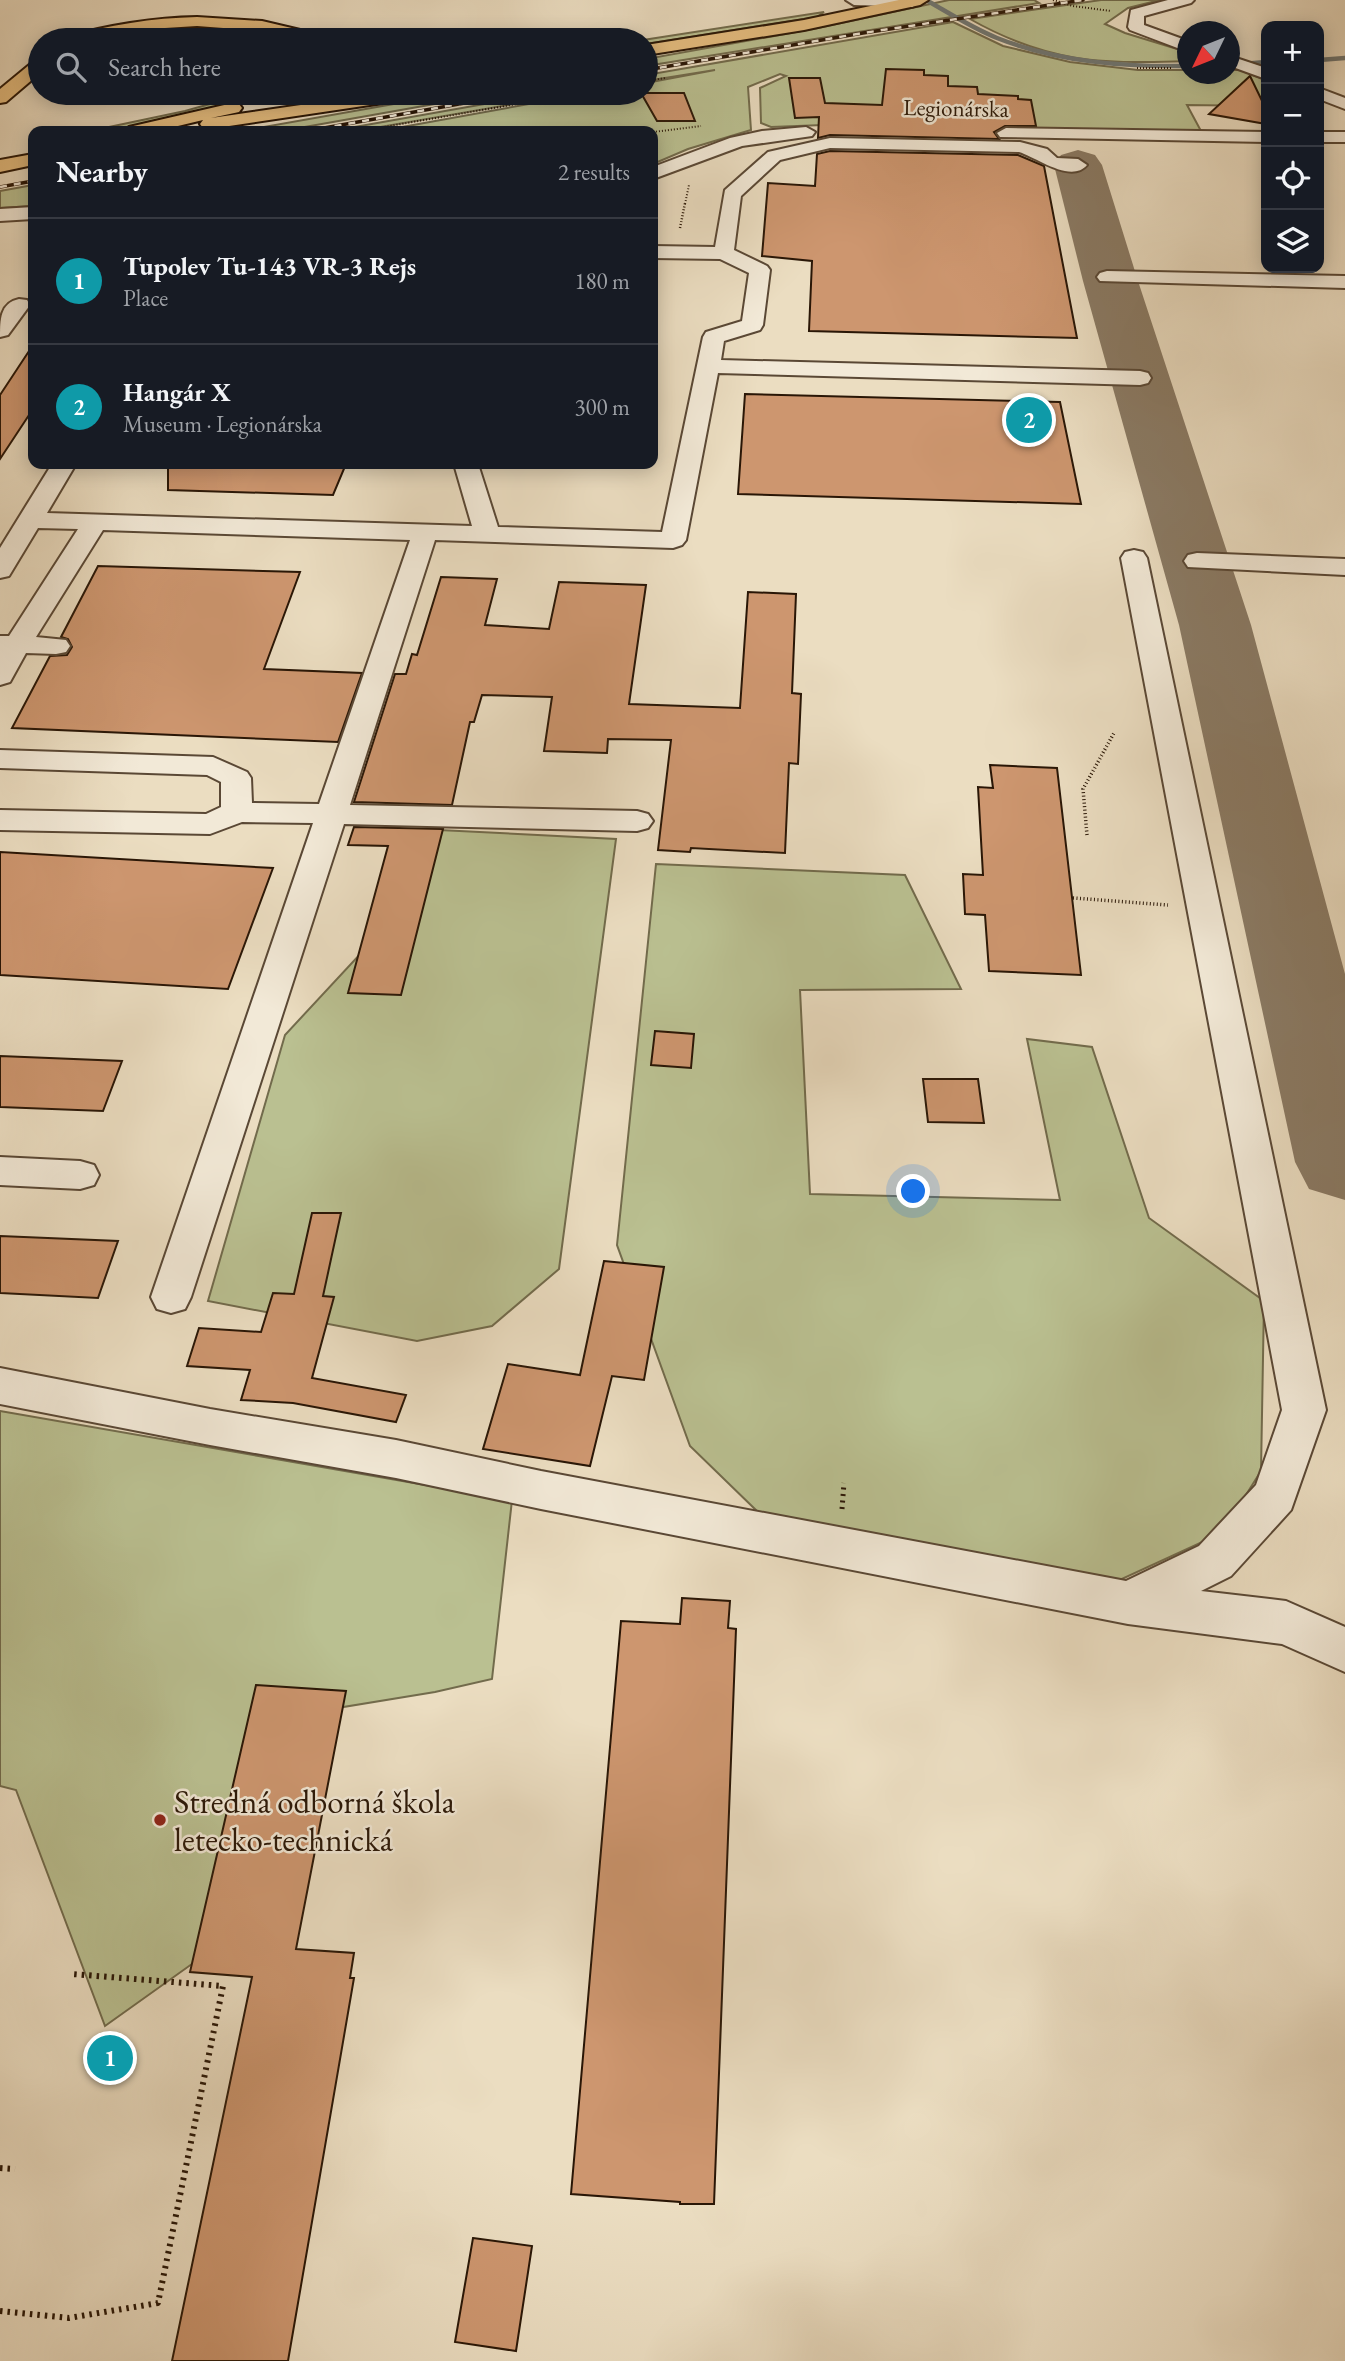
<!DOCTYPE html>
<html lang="en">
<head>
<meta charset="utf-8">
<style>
  body { margin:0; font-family:"EB Garamond",serif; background:#20242c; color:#f1f3f6 }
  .controls { position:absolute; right:21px; top:21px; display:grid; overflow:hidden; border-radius:14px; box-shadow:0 4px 18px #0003 }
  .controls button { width:63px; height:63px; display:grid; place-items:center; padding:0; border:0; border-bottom:2px solid #363941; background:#171b24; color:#f1f3f6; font:35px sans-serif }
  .compass { position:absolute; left:1177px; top:21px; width:63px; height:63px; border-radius:50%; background:#171b24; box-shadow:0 4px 18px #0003; rotate:227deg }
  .you { position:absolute; left:914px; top:1192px; width:24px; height:24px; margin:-18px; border:5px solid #fff; border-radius:50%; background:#1a73e8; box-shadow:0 0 0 10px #1a73e833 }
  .badge { display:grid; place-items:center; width:46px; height:46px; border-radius:50%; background:#db2777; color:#fff; font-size:23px; font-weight:700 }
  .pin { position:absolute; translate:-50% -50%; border:4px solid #fff; box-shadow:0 2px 7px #0006 }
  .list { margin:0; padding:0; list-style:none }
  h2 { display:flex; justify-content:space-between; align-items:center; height:91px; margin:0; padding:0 28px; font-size:30px }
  h2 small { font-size:23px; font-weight:400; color:#9ea1a6 }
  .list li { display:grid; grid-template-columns:46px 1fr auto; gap:21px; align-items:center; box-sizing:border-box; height:126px; padding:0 28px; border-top:2px solid #363941 }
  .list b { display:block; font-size:26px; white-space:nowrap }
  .list p { margin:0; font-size:23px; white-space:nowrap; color:#9ea1a6 }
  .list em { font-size:23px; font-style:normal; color:#9ea1a6 }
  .icon { flex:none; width:38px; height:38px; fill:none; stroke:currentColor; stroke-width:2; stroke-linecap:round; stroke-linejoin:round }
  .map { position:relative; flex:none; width:1345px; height:2361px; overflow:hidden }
  .search { position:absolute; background:#171b24; box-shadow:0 4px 18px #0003; left:28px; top:28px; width:630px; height:77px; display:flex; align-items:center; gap:18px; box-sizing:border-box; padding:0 24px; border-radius:38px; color:#9ea1a6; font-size:26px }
  .panel { position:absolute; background:#171b24; box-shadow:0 4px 18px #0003; left:28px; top:126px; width:630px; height:343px; border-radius:14px }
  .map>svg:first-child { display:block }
</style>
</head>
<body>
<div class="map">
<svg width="1345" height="2361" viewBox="0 0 1345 2361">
  <rect width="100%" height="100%" fill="#ebddc1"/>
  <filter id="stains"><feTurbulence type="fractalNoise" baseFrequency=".00286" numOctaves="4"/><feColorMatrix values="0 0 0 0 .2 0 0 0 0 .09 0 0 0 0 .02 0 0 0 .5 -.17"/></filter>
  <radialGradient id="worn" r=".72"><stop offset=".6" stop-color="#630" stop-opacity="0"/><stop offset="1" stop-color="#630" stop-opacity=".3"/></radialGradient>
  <g fill="#bac091" stroke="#726b4c" stroke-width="2">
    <path d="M949,0H1034L1039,3L646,66V59L813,29Z"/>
    <path d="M1101,0H1160L1128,8L1105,24L1125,33L1187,52V61C1102,65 1046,62 970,19Z"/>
    <path d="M824,12L817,17L646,44V40H643Z"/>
    <path d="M953,22L1003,46L1070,62L1138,70H1187L1188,74H1230V70H1240L1266,80V106L1187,105L1201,131L823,125L771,127L761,123L760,88L786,76L780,74L748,87L751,130L688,149L653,164V131H380L590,93H646V83L715,70L646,81V75Z"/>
    <path d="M249,93H261C210,112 144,131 90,131L185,111Z"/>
    <path d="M456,93H497L282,131H241Z"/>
    <path d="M546,93H578L357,131H332Z"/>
    <path d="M33,185V206L0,208V191Z"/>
    <path d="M439,830L616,839L559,1269L492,1326L417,1341L208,1301L285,1035L429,880Z"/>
    <path d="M656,864L905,875L961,989L800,990L810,1194L1060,1200L1027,1039L1092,1047L1149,1218L1264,1301L1261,1471L1222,1533L1111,1584L758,1512L690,1446L617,1245Z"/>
    <path d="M0,1411L512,1500L492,1679L435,1692L301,1714L234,1934L105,2026L16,1790L0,1786Z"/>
  </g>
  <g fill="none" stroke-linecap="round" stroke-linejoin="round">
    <g stroke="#6f7774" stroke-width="4.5">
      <path d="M926,0C949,13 972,28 997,38C1058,62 1123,67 1188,66"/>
      <path d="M1319,60L1345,58"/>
      <path d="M1230,65L1266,62"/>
    </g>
    <path fill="#8a7a64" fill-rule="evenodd" d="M1078,150L1095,155L1102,165L1138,281L1251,625L1345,974V1200L1309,1189L1295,1162L1179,625L1083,281L1054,165L1061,155Z"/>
  </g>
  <g fill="#cd966f" stroke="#291606" stroke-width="2">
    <path d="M886,69L924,70V75L948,76V86L977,87L978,94L1018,96V99L1031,100L1036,126H1005L994,132L999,139L830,135L818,138L819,117L795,118L789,78H820L825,103L882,105Z"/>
    <path d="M1250,76L1266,109V124L1209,114Z"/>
    <path d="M641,93H684L695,121H657Z"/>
    <path d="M830,151L1018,155L1044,166L1077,338L809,331L812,261L762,256L768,183L815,186L817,154Z"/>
    <path d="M33,345V409L0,459V395Z"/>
    <path d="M745,394L1060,402L1081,504L738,494Z"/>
    <path d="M168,464H346L333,495L168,490Z"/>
    <path d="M98,566L300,572L264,669L362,673L338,742L12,728L50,656L67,655L72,647L68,639L61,637Z"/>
    <path d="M441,577L497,579L485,625L549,629L559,582L646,585L629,704L740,708L748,592L796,594L792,693L801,694L798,764L789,763L785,853L691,848L690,852L658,850L671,740L608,739L607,753L544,751L552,697L482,695L474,722H470L452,805L354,802L395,674H406L412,654L417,655Z"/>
    <path d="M990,765L1057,768L1081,975L989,971L985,915L965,914L963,874L983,875L978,787L993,788Z"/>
    <path d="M354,827L443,829L401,995L348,993L388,846L348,845Z"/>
    <path d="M0,852L273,868L228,989L0,975Z"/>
    <path d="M655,1031L694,1034L691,1068L651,1065Z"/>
    <path d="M0,1056L122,1061L103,1111L0,1107Z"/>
    <path d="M923,1079H978L984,1123L928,1122Z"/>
    <path d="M312,1213H341L323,1296L334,1297L312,1378L406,1395L396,1422L293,1403L241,1400L250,1370L187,1366L199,1328L261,1332L273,1293L294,1294Z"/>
    <path d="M0,1236L118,1241L98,1298L0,1293Z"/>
    <path d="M604,1261L664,1267L644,1380L612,1376L590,1466L483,1449L508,1364L580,1375Z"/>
    <path d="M682,1598L730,1601L728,1628L736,1629L714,2204H680V2202L571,2194L621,1621L680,1624Z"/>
    <path d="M256,1685L346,1691L296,1949L354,1953L350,1978H354L288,2361H172L252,1977L190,1972Z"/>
    <path d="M473,2238L532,2246L516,2351L455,2342Z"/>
  </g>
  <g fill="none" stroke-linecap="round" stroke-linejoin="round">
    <defs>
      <g id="minor">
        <path d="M846,0H918L920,2L912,7L854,5Z"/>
        <path d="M1168,0H1194L1191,3L1144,16V25L1188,41V52L1130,30L1128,27L1131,10Z"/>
        <path d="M1230,56L1266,68V79L1230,66Z"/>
        <path d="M1319,88L1345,98V109L1319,99Z"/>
        <path d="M806,127L815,132L812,136L742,146L653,179V167L730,138L762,131Z"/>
        <path d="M1006,128L1266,132V142L1000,137L997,133Z"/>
        <rect x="1319" y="132" width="26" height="10"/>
        <path d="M830,138L1020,142L1047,149L1057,158L1078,159L1087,165C1071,184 1036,157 1019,152L830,148L780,160L741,196L734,250L767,266L770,270L763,325L760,330L724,341L721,360L1140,371L1148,373L1151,378L1148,383L1140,385L718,373L686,540L682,545L673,548L435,540L350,805L637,811L648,814L653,821L648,828L637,831L344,824L191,1297L185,1309L171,1313L157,1309L151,1297L313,823L242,822L210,834L0,830V810L206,814L221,807V782L207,775L0,768V750L213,757L247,772L251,778L252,803L319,804L410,540L103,530L36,637L66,640L70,646L66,652L56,654L26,653L10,682L0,685V636H9L78,529L38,528L9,576L0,578V548L52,464H76L47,513L472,526L454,464H478L498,527L662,532L703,337L706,332L742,321L749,273L720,259L653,258V246L715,247L725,190L768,152Z"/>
        <path d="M33,207V219L0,221V209Z"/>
        <path d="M1107,271L1345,276V288L1100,281L1097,277L1100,273Z"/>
        <path d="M19,299L27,300L30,305L8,335L0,337C0,320 0,303 19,299Z"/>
        <path d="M1134,550L1143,552L1147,558L1326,1410L1291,1510L1231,1576L1201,1591L1286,1601L1345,1627V1672L1282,1644L1128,1624L541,1509L396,1478L210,1445L0,1404V1368L210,1409L396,1440L541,1471L1126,1581L1199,1546L1256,1485L1282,1410L1121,558L1125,552Z"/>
        <path d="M1197,553L1345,559V575L1188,567L1184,561L1188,555Z"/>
        <path d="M0,1157L80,1161L94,1165L99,1175L94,1185L80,1189L0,1185Z"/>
      </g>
      <g id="major">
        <path d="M899,0H928L920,5L804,30L646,55V45L804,20Z"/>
        <path d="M197,17L262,21L330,37L332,40H306L262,31L197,26L133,30L88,40H63L65,37C109,25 152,18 197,17Z"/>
        <path d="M40,60V73L6,102L0,103V89L34,61Z"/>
        <path d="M384,93H426L417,98L209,129L203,128L200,124L203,120L157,131H126L129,127L233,103L239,104L242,108L239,112L211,118Z"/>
        <path d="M33,154V165L0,172V160Z"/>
      </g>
    </defs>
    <use href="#minor" stroke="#5a4835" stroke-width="4"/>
    <use href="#major" stroke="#291606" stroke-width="4"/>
    <g stroke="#291606" stroke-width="2" stroke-dasharray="1 2" stroke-linecap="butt">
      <path d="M1053,0L1073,6L1111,11"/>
      <path d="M1137,68H1173"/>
      <path d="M646,81L665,78"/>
      <path d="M361,131L580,93"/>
      <path d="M653,132L701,126"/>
      <path d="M685,204L689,185"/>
    </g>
    <path stroke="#291606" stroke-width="2.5" stroke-dasharray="1 2" stroke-linecap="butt" d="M680,228L685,203"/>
    <g stroke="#291606" stroke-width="3.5" stroke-dasharray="1 2.5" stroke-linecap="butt">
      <path d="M1087,835L1083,789L1114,733"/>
      <path d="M1073,898L1168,905"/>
    </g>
    <path stroke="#291606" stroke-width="5" stroke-dasharray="2 4.5" stroke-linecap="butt" d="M842,1509L844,1483"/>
    <g stroke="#291606" stroke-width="6" stroke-dasharray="2.5 5" stroke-linecap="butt">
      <path d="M0,2168L15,2169"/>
      <path d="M0,2311L69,2318L158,2303L223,1986L72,1974"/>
    </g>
    <use href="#minor" fill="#f2e9d7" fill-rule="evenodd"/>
    <use href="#major" fill="#e6be80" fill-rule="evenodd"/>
    <defs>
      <g id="rail">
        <path d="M646,70L863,33L1083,0"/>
        <path d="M307,131L521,93"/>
        <path d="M0,187L33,181"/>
      </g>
    </defs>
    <use href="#rail" stroke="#291606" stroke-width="3.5"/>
    <use href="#rail" stroke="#f2e9d7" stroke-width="2.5" stroke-dasharray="7" stroke-linecap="butt"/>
  </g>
  <circle fill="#8f2418" stroke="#f2e9d7" stroke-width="2.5" cx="160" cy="1820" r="7"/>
  <g text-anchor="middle" stroke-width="5" stroke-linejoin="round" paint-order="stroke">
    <g font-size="23" fill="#291606" stroke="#f2e9d7">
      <text transform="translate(956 108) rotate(1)" y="8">Legionárska</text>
    </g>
    <g font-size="33" fill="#291606" stroke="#f2e9d7" text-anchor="start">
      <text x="174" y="1813">Stredná odborná škola<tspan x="174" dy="38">letecko-technická</tspan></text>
    </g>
  </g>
  <rect width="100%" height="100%" filter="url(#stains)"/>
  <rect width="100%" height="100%" fill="url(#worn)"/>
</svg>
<div class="controls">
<button>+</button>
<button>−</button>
<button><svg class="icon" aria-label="locate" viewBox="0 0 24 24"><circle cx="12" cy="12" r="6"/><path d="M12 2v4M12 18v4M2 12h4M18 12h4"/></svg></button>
<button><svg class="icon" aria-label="layers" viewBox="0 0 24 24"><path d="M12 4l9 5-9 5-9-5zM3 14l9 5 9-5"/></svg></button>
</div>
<svg class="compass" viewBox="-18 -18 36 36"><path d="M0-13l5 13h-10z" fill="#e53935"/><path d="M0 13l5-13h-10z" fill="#9ea1a6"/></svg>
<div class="you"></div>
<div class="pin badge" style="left:110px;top:2058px;background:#0f9aa8">1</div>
<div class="pin badge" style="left:1029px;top:420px;background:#0f9aa8">2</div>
<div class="search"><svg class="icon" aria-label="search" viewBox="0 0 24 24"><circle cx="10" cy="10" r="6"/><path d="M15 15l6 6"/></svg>Search here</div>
<section class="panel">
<h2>Nearby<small>2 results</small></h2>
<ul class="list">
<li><span class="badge" style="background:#0f9aa8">1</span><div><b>Tupolev Tu-143 VR-3 Rejs</b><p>Place</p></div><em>180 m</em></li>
<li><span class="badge" style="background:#0f9aa8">2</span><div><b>Hangár X</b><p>Museum · Legionárska</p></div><em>300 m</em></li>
</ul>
</section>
</div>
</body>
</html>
